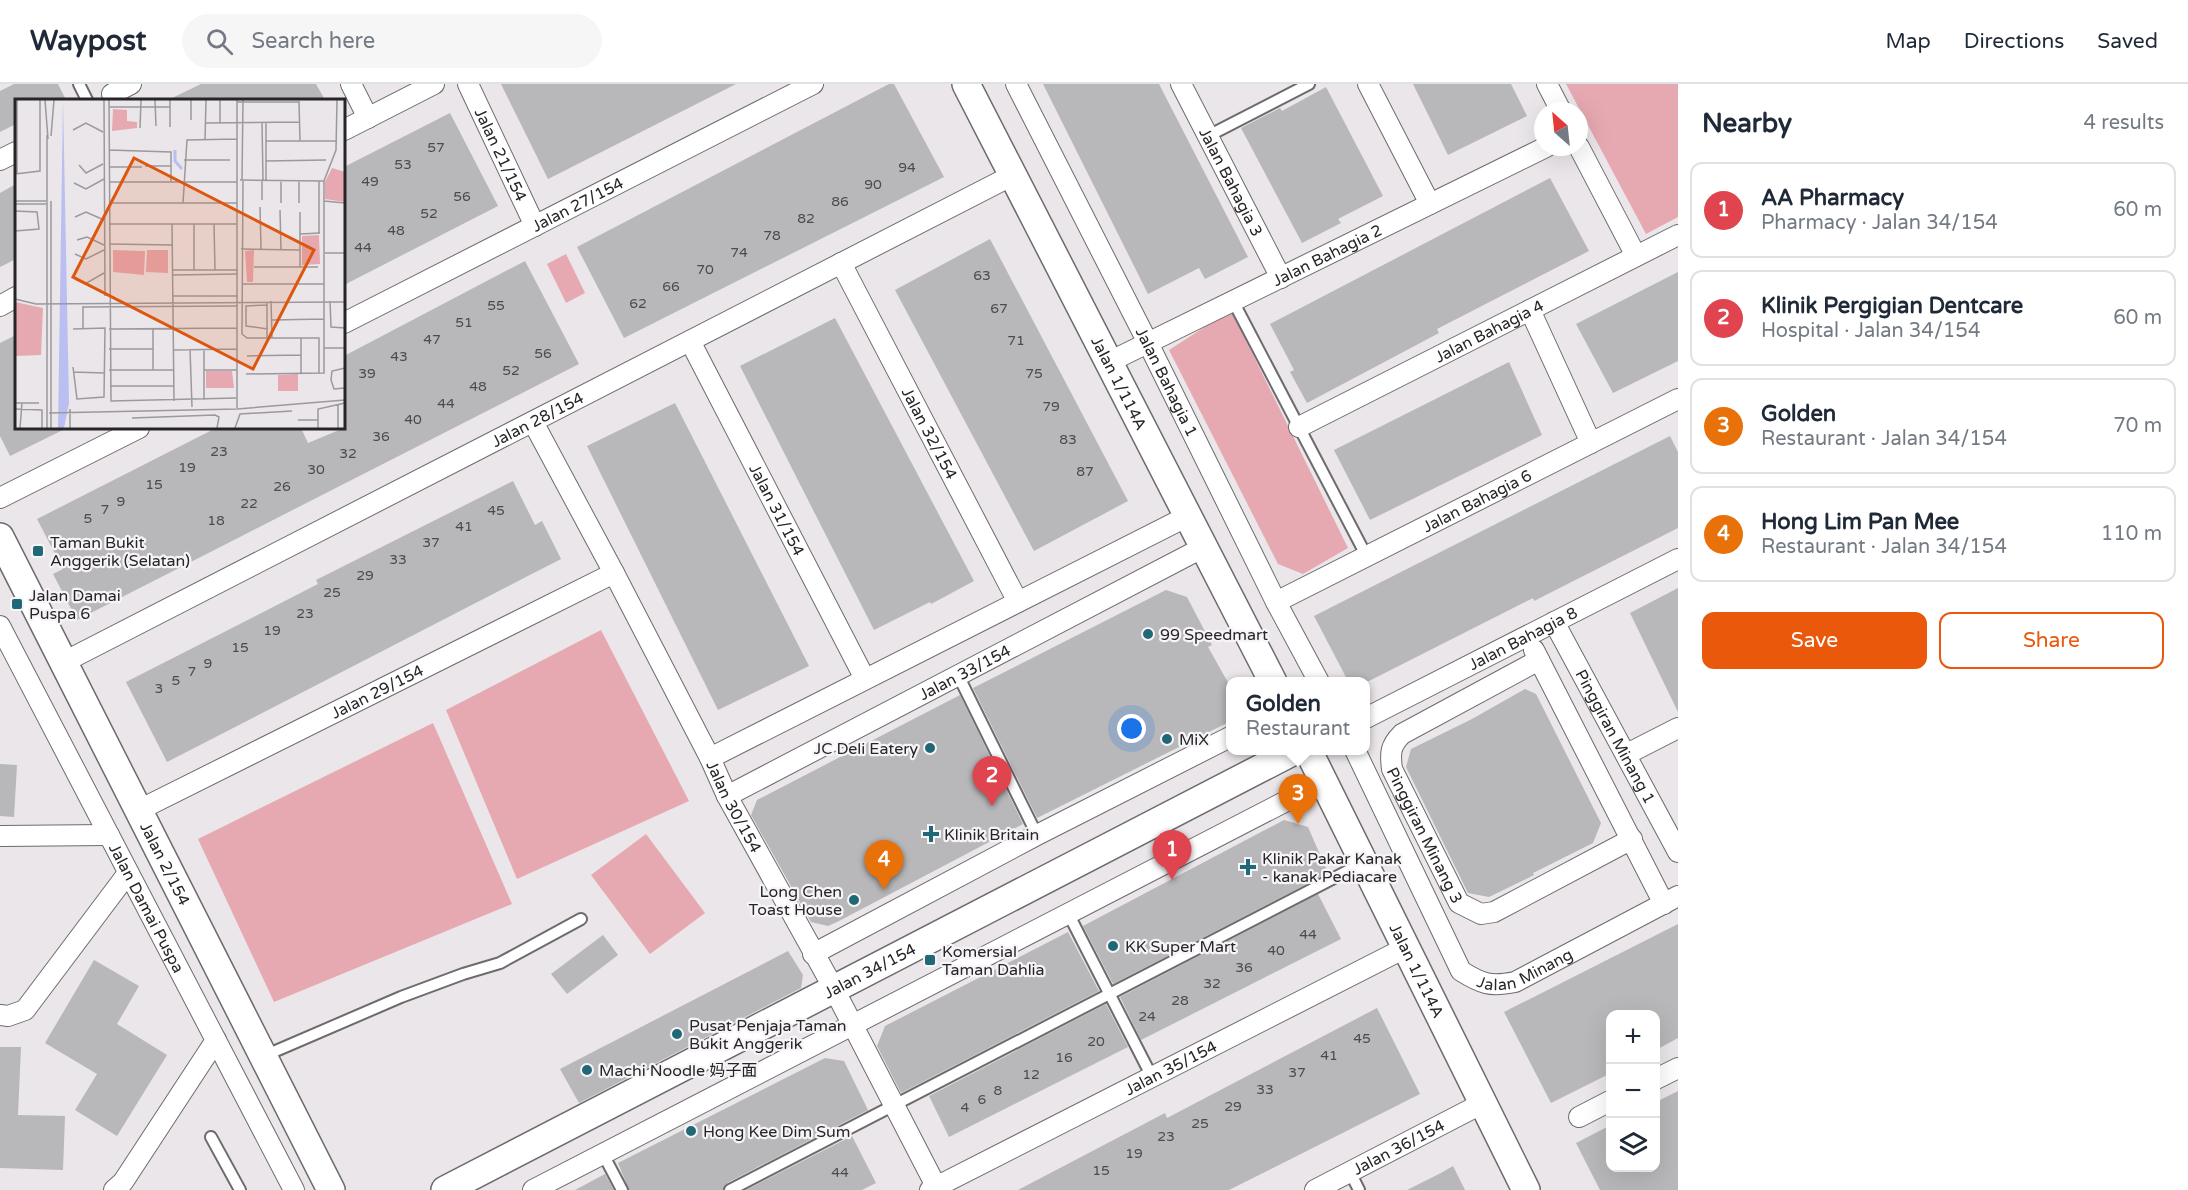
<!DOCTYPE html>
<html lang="en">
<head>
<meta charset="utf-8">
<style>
  body { margin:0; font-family:"Varela Round","Noto Sans SC",sans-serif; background:#f6f6f7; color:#1f2937 }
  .controls { position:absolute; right:18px; bottom:18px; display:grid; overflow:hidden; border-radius:12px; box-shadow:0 6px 24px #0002 }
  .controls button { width:54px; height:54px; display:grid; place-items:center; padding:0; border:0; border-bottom:2px solid #e0e1e3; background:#fff; color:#1f2937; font:30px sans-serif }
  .compass { position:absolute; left:1534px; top:18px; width:54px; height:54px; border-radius:50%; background:#fff; box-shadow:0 6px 24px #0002; rotate:333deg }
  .you { position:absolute; left:1132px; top:645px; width:21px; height:21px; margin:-15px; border:4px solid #fff; border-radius:50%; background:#1a73e8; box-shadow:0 0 0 9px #1a73e833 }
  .badge { display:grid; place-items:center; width:39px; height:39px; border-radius:50%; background:#ea580c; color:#fff; font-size:20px; font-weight:700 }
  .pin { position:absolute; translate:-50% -50px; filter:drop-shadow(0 2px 3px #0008) }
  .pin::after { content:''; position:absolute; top:32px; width:21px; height:18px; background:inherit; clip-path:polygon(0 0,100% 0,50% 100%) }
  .popup { position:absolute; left:1226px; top:593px; width:144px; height:78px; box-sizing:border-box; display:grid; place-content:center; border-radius:12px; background:#fff; filter:drop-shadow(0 2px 4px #0005); font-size:20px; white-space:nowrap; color:#747a83 }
  .popup b { font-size:22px; color:#1f2937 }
  .popup::after { content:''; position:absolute; left:50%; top:100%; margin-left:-12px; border:12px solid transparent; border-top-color:#fff }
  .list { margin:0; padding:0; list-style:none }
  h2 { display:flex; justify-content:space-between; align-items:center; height:78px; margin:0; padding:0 24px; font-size:26px }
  h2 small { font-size:20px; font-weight:400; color:#747a83 }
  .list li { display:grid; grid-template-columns:39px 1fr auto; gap:18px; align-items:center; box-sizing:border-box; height:96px; margin:0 12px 12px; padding:0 12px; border:2px solid #e0e1e3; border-radius:12px }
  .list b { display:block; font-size:22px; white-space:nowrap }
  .list p { margin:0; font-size:20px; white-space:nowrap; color:#747a83 }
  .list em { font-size:20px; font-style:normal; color:#747a83 }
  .actions { display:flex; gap:12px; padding:18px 24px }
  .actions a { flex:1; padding:14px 0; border:2px solid #ea580c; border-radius:12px; text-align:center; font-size:21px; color:#ea580c }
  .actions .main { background:#ea580c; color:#fff }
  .icon { flex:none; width:33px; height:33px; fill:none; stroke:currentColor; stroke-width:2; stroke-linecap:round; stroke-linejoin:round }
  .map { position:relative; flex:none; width:1678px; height:1106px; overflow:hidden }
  header { display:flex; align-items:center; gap:36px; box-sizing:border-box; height:84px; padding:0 30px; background:#fff; border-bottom:2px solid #e0e1e3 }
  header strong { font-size:28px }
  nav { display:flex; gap:33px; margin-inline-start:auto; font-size:21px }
  .search { width:420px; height:54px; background:#f6f6f7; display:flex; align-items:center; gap:15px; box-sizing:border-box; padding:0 21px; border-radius:33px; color:#747a83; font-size:22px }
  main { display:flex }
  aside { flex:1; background:#fff }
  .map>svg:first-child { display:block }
</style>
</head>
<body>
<header>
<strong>Waypost</strong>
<div class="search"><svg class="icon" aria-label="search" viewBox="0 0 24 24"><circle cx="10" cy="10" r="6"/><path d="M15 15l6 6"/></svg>Search here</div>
<nav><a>Map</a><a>Directions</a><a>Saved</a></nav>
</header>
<main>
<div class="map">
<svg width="1678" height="1106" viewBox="0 0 1678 1106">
  <rect width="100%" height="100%" fill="#eae6ea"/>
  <g fill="#e7a9b1">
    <path d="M1566,0H1678V133L1646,150Z"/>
    <path d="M566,170L585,209L566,219L547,180Z"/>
    <path d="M1231,226L1348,464L1303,490L1278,480L1169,266Z"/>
    <path d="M601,546L689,717L517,795L446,626Z"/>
    <path d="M433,639L512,820L274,918L198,755Z"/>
    <path d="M646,750L705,829L650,870L591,791Z"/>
  </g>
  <g fill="#b8b7ba">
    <path d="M14,0H58L66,16H16V40L0,48V7Z"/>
    <path d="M201,0H316L325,16H168Z"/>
    <path d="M501,0H736L548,95Z"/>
    <path d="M889,0H894L944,93L624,254L577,163Z"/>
    <path d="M1043,0H1159L1248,173L1205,195L1199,184L1148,210Z"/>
    <path d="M1413,0H1511L1527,32L1448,71Z"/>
    <path d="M1326,3L1383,112L1338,135L1341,139L1302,159L1241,44L1280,24L1282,27Z"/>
    <path d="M450,29L498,122L344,201V83Z"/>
    <path d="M1550,94L1589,167L1437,245L1439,249L1307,319L1290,288L1294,286L1270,240Z"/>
    <path d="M16,100V175L0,183V109Z"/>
    <path d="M990,155L1128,417L1034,467L895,206Z"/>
    <path d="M525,177L579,280L77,536L53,490L63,485L37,435L216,344H301L308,359L344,344V272Z"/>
    <path d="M1678,188V277L1613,309L1576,240Z"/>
    <path d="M835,234L974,497L931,520L930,518L874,546L740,282Z"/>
    <path d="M16,251V344H67L10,372L0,352V259Z"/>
    <path d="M1509,278L1542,351L1370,436L1334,366Z"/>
    <path d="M675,319L809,582L718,626L587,362Z"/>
    <path d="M1670,352L1678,368V444L1534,517L1533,514L1369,597H1348L1314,532Z"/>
    <path d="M513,397L535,441L542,437L561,475L167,678L126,598L318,500L316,496Z"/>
    <path d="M1678,504V628L1630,529Z"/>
    <path d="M1166,506L1187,513L1212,561L1208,563L1230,602V625L1227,639L1037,734L973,604Z"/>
    <path d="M1525,605L1536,610L1601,739L1593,759L1533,789L1534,791L1489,813L1468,809L1406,683L1411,665L1472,635Z"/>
    <path d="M960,611L1023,740L839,837L828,842L811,838L751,731L757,716Z"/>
    <path d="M0,680L17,681L14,733L0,732Z"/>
    <path d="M1284,736L1308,743L1328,789L1113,900L1083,842Z"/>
    <path d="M1318,810L1341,855L1141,956L1120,913Z"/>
    <path d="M1678,840V954L1656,966V930H1611V989L1551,1019L1504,928Z"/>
    <path d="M1068,848L1099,907L901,1009L877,962L885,942Z"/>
    <path d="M603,851L618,871L567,910L551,890Z"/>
    <path d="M788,867L803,891L801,904L579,1019L560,985Z"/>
    <path d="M94,876L139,902L117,940L167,971L117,1052L75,1026L97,990L45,959Z"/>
    <path d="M1106,920L1128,963L949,1053L929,1012Z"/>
    <path d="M1377,924L1420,1010L1229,1106H1018L1165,1029L1167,1034Z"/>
    <path d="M0,963H21L18,1031L65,1032L63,1086L0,1084Z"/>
    <path d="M825,974L844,977L868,1026L727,1099L723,1106H629L618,1079Z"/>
    <path d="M1678,1007V1106H1600L1576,1059L1611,1041V1083H1656V1018Z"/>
    <path d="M852,1052L876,1099L862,1106H746Z"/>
    <path d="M1453,1082L1465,1106H1407L1441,1089Z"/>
    <path d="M605,1090L614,1106H575Z"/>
  </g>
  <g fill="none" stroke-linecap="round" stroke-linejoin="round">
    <defs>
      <g id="lane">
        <path d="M79,0L87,16"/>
        <path d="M1208,52L1309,0"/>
        <path d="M1233,217L1367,473"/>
        <path d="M958,591L1037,751"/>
        <path d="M1068,829L1152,993"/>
        <path d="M264,972L401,913L463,890L500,879L581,835"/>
        <path d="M211,1053L240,1106"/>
        <path d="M603,1070L622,1106"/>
        <path d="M1350,1088L1359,1106"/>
        <path d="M730,1106L1363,779"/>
      </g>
      <g id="street">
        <path d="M351,0L368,34"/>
        <path id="s1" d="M468,0L535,142"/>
        <path id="s2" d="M1016,0L1148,259L1276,518L1319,598"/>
        <path id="s3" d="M1181,0L1281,194"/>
        <path d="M1368,0L1430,120"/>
        <path d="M1547,0L1561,27"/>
        <path d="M112,10L131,0"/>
        <path d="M344,46L434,0"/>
        <path d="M1579,63L1636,172"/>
        <path d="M0,76L16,68"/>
        <path id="s4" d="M841,179L1018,518"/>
        <path d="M0,222L16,213"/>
        <path d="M1530,226L1591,359"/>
        <path id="s5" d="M344,239L813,0"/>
        <path id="s6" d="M690,257L865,595"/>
        <path id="s7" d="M1109,278L1546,63"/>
        <path id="s8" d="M533,338L614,489L710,674L727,712L834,905L938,1106"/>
        <path id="s9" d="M1299,343L1678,151"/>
        <path d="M0,414L139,344"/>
        <path id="s10" d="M1276,518L1678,315"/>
        <path id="s11" d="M1554,538L1678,768"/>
        <path id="s12" d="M0,542L294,1106"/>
        <path d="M1534,566L1664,820"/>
        <path id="s13" d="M1539,576L1402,650C1390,662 1390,669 1392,685L1459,819L1481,830L1494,828L1632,755"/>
        <path id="s14" d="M64,578L1013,91"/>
        <path id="s15" d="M1366,634L1678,475"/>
        <path id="s16" d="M1355,666L1461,887C1482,900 1490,903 1515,898L1678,812"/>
        <path d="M1627,670L1678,644"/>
        <path d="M710,674L1188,432"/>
        <path id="s17" d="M727,712L1204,463"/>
        <path id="s18" d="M139,726L614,489"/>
        <path d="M0,752L109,751"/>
        <path d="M813,870L1037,751L1230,653"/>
        <path d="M0,931L8,932L25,926L128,789"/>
        <path d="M1656,995L1678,984"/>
        <path d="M1579,1033L1610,1017"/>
        <path d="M114,1106L123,1098L216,956"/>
        <path d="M533,1106L1323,698"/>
        <path id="s19" d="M930,1106L1405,864"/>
        <path id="s20" d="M1315,1106L1483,1019"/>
      </g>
      <g id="secondary">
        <path id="s21" d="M966,0L1273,598"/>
        <path id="s22" d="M0,453L331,1106"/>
        <path id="s23" d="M1308,666L1526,1106"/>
        <path id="s24" d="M445,1106L1296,666"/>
      </g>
    </defs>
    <use href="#lane" stroke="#6d6b6d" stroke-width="14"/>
    <use href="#street" stroke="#6d6b6d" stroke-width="22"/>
    <use href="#secondary" stroke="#6d6b6d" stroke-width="30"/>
    <use href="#lane" stroke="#fff" stroke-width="10"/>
    <use href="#street" stroke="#fff" stroke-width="20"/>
    <use href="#secondary" stroke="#fff" stroke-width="27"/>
  </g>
  <g fill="#216876" stroke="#f7f4f7" stroke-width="2">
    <rect x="32" y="461" width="12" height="12" rx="3"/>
    <rect x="11" y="514" width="12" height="12" rx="3"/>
    <circle cx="1148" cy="550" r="6"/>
    <circle cx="1167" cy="655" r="6"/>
    <circle cx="930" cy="664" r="6"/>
    <path d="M928 741h6v6h6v6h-6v6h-6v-6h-6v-6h6z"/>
    <path d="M1245 774h6v6h6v6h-6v6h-6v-6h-6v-6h6z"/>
    <circle cx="854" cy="816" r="6"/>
    <circle cx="1113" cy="862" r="6"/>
    <rect x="924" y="870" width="12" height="12" rx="3"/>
    <circle cx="677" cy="950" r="6"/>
    <circle cx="587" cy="986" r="6"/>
    <circle cx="691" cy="1047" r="6"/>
  </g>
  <g text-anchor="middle" stroke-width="4.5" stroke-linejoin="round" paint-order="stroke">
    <g font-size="14" fill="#4b4a4c">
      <text x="436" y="68">57</text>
      <text x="403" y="85">53</text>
      <text x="907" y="88">94</text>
      <text x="370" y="102">49</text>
      <text x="873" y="105">90</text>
      <text x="462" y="117">56</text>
      <text x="840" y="122">86</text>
      <text x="429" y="134">52</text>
      <text x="806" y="139">82</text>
      <text x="396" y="151">48</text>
      <text x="772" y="156">78</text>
      <text x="363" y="168">44</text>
      <text x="739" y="173">74</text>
      <text x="705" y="190">70</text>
      <text x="982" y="196">63</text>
      <text x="671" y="207">66</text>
      <text x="638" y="224">62</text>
      <text x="496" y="226">55</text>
      <text x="999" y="229">67</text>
      <text x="464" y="243">51</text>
      <text x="432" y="260">47</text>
      <text x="1016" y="261">71</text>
      <text x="543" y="274">56</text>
      <text x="399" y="277">43</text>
      <text x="511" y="291">52</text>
      <text x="367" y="294">39</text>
      <text x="1034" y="294">75</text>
      <text x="478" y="307">48</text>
      <text x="446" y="324">44</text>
      <text x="1051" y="327">79</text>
      <text x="413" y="340">40</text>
      <text x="381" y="357">36</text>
      <text x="1068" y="360">83</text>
      <text x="219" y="372">23</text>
      <text x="348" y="374">32</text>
      <text x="187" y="388">19</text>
      <text x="316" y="390">30</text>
      <text x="1085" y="392">87</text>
      <text x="154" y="405">15</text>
      <text x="282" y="407">26</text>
      <text x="121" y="422">9</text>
      <text x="249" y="424">22</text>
      <text x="105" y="430">7</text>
      <text x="496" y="431">45</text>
      <text x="88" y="439">5</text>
      <text x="216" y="441">18</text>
      <text x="464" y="447">41</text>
      <text x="431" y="463">37</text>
      <text x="398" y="480">33</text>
      <text x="365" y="496">29</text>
      <text x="332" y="513">25</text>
      <text x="305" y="534">23</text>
      <text x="272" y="551">19</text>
      <text x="240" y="568">15</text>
      <text x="208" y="584">9</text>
      <text x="192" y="592">7</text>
      <text x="176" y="601">5</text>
      <text x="159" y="609">3</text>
      <text x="1308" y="855">44</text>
      <text x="1276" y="871">40</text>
      <text x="1244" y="888">36</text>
      <text x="1212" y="904">32</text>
      <text x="1180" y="921">28</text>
      <text x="1147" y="937">24</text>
      <text x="1362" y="959">45</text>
      <text x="1096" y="962">20</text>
      <text x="1329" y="976">41</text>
      <text x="1064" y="978">16</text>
      <text x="1297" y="993">37</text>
      <text x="1031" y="995">12</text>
      <text x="1265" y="1010">33</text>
      <text x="998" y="1011">8</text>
      <text x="982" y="1020">6</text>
      <text x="1233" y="1027">29</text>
      <text x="965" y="1028">4</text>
      <text x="1200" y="1044">25</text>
      <text x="1166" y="1057">23</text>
      <text x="1134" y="1074">19</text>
      <text x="1101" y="1091">15</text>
      <text x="840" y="1093">44</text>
    </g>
    <g font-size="16" fill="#272527" stroke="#f7f4f7">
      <text dy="6" stroke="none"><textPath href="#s1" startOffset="78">Jalan 21/154</textPath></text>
      <text dy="6" stroke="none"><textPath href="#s3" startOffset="110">Jalan Bahagia 3</textPath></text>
      <text dy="6" stroke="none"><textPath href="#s5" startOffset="262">Jalan 27/154</textPath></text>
      <text dy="6" stroke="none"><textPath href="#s7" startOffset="243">Jalan Bahagia 2</textPath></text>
      <text dy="6" stroke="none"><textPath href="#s9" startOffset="213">Jalan Bahagia 4</textPath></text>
      <text dy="6" stroke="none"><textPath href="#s21" startOffset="336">Jalan 1/114A</textPath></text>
      <text dy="6" stroke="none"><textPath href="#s2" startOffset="334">Jalan Bahagia 1</textPath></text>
      <text dy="6" stroke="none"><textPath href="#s14" startOffset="532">Jalan 28/154</textPath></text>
      <text dy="6" stroke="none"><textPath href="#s4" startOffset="192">Jalan 32/154</textPath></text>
      <text dy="6" stroke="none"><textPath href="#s10" startOffset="225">Jalan Bahagia 6</textPath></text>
      <text dy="6" stroke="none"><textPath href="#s6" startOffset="190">Jalan 31/154</textPath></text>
      <text dy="6" stroke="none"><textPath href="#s15" startOffset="176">Jalan Bahagia 8</textPath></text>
      <text dy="6" stroke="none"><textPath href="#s17" startOffset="268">Jalan 33/154</textPath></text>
      <text dy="6" stroke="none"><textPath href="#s18" startOffset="266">Jalan 29/154</textPath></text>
      <text dy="6" stroke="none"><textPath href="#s11" startOffset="130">Pinggiran Minang 1</textPath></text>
      <text dy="6" stroke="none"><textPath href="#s8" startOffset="434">Jalan 30/154</textPath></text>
      <text dy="6" stroke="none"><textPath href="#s13" startOffset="268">Pinggiran Minang 3</textPath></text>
      <text dy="6" stroke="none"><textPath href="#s22" startOffset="366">Jalan 2/154</textPath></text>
      <text dy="6" stroke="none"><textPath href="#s12" startOffset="318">Jalan Damai Puspa</textPath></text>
      <text dy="6" stroke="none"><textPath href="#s16" startOffset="315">Jalan Minang</textPath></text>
      <text dy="6" stroke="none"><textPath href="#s24" startOffset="478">Jalan 34/154</textPath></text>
      <text dy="6" stroke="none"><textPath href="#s23" startOffset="246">Jalan 1/114A</textPath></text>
      <text dy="6" stroke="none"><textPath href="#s19" startOffset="270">Jalan 35/154</textPath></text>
      <text dy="6" stroke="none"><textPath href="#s20" startOffset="94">Jalan 36/154</textPath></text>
    </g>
    <g font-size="16" fill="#272527" stroke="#f7f4f7" text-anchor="start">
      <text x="50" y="464">Taman Bukit<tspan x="50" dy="18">Anggerik (Selatan)</tspan></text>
      <text x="29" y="517">Jalan Damai<tspan x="29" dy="18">Puspa 6</tspan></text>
      <text x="1160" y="556">99 Speedmart</text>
      <text x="1179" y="661">MiX</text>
      <text x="918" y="670" text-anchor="end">JC Deli Eatery</text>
      <text x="944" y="756">Klinik Britain</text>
      <text x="1262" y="780">Klinik Pakar Kanak<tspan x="1262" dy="18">- kanak Pediacare</tspan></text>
      <text x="842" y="813" text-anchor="end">Long Chen<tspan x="842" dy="18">Toast House</tspan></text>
      <text x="1125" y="868">KK Super Mart</text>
      <text x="942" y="873">Komersial<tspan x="942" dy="18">Taman Dahlia</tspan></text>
      <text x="689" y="947">Pusat Penjaja Taman<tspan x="689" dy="18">Bukit Anggerik</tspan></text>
      <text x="599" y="992">Machi Noodle 妈子面</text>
      <text x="703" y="1053">Hong Kee Dim Sum</text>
    </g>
  </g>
  <g transform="translate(15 15)">
    <rect width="330" height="330" fill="#eae6ea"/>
    <path d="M98,10L112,11V22L122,23V29L97,32ZM317,69L330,73V103L310,100V83ZM304,136L305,165L287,166V137ZM98,151L130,152L129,176L98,173ZM132,151H153V174L131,173ZM239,151L238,183H232L230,152ZM0,203L28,209L26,256L0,257ZM191,272H217L219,289H191ZM283,275V292H263V276Z" fill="#e7a9b1"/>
    <path d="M48,1L54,304L49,329H43Z" fill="#babff2"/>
    <path fill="none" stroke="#babff2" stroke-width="3" d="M160,51V62L167,70"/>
    <path fill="none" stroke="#9c999c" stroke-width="1.5" d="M2,1V75M30,1L33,40M89,1L90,197M94,1L96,302L221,299M140,1L141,27M176,1V21M284,2L285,42M222,3H284M94,8H155M247,23L248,81M251,23V81M190,24L285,23M205,24V1M155,28V1M125,29L126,1M58,31L71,24L88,33M36,37L39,1M190,41L191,1M251,42H322M94,51L156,53V83M169,61H215M251,62L311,61M64,66L71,74L88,65M130,67H156M94,68H127M0,75L25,72V1M225,81L309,82M227,81L228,1M228,81L227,235L232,239H304V275M247,81V101M304,82V134M94,83H222M59,84L71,90L89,80M0,102H31M36,102V329M309,102L330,104M94,104H222M168,104L172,41L222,40M266,104V81M284,104V81M0,105H31M245,108L246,150M265,111L266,151M0,112L22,113L24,130L0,132M285,113V168M60,118L71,113L89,121M94,125H222M157,125L159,302M179,125V171M199,125L200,171M285,135L305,134M62,141L72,138L89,146M94,145L158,146M226,150L285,151M310,154H330M60,155L71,160L89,151M239,168H303M158,171H223M158,176L223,175M60,180L70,185L89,174M227,185H309M158,197H223M0,200L21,205L330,203M256,202L257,239M315,202L316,228L330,229M252,203V239M252,206L231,207V227L253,230M68,207V230M68,208L223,207M257,221L309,220M138,229V271M94,230L222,229M309,249H330M94,250H138M175,250L177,308M189,250V301M159,251L222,250M232,257L286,256M58,268L62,300L89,298L90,229L58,230M330,269L317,272L316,281L319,290L330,289M94,271H159M189,271H222M58,273L89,274M286,274V239M231,275L309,274V82L321,51L322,1M95,287H159M0,304H24M323,306V329M222,309V1M0,310L27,311V329M34,314L222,310L330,301M117,319L200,316L204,318L202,329M283,321H303M5,329L7,304M32,329V36M55,329V310M220,329L225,315L277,312M303,329V310L330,304"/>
    <path fill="#de560d" fill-opacity="0.15" stroke="#de560d" stroke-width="3" d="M119,59L299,151L238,270L58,178Z"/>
    <rect width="330" height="330" fill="none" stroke="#272527" stroke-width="3"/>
  </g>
</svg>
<div class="controls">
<button>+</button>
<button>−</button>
<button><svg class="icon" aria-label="layers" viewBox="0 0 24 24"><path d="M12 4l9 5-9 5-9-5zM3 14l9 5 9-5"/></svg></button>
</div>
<svg class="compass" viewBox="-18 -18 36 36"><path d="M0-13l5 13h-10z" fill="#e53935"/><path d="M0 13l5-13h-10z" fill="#747a83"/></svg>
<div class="you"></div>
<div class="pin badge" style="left:1172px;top:796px;background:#e0444e">1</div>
<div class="pin badge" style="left:992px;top:722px;background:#e0444e">2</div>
<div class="pin badge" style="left:1298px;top:740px;background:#e8710a">3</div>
<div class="popup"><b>Golden</b>Restaurant</div>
<div class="pin badge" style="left:884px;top:806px;background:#e8710a">4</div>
</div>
<aside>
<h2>Nearby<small>4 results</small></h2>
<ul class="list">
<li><span class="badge" style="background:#e0444e">1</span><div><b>AA Pharmacy</b><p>Pharmacy · Jalan 34/154</p></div><em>60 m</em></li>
<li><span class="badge" style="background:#e0444e">2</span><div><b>Klinik Pergigian Dentcare</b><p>Hospital · Jalan 34/154</p></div><em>60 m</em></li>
<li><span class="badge" style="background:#e8710a">3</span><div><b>Golden</b><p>Restaurant · Jalan 34/154</p></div><em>70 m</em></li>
<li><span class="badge" style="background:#e8710a">4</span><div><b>Hong Lim Pan Mee</b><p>Restaurant · Jalan 34/154</p></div><em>110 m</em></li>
</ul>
<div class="actions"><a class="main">Save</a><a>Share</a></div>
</aside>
</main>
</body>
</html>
